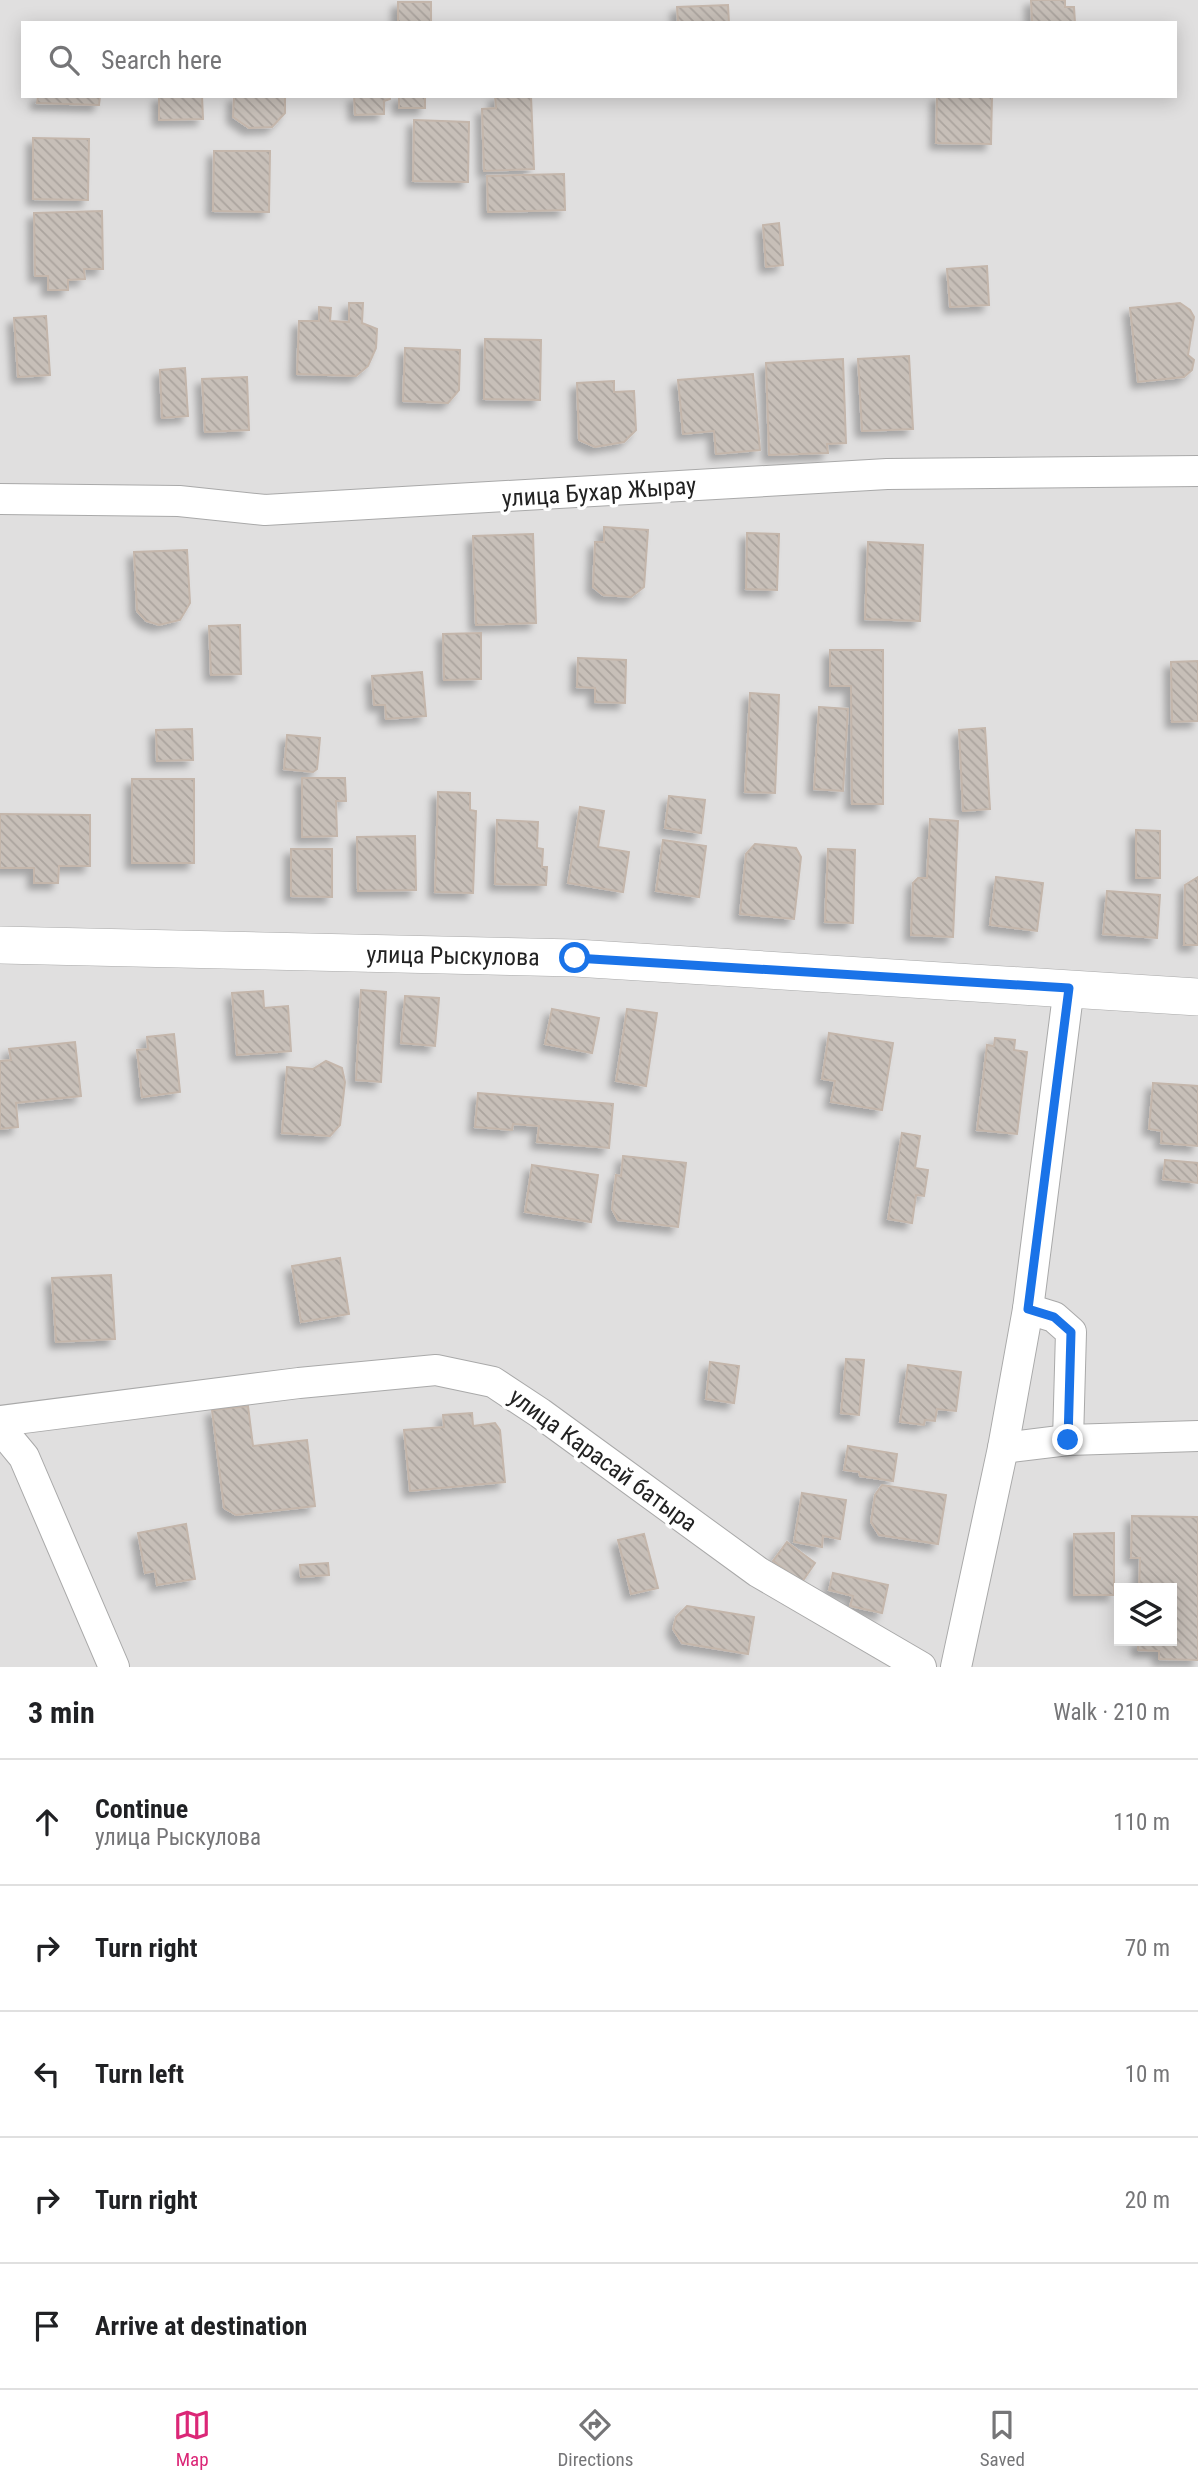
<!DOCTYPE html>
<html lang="en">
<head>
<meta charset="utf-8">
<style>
  body { margin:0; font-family:"Roboto Condensed",sans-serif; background:#f6f6f6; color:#202124 }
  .controls { position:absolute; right:21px; bottom:21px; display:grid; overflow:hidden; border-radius:0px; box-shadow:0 4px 18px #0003 }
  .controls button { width:63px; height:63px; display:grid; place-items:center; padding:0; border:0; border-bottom:2px solid #e0e0e0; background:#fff; color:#202124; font:35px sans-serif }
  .stop { position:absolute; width:21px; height:21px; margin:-16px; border:5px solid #1a73e8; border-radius:50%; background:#fff }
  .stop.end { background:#1a73e8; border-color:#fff; box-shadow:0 2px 7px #0008 }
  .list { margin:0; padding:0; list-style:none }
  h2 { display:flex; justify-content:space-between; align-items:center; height:91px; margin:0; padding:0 28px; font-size:30px }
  h2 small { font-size:23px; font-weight:400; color:#757577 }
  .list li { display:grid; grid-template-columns:46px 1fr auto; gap:21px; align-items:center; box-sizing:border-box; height:126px; padding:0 28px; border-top:2px solid #e0e0e0 }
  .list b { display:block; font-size:26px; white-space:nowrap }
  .list p { margin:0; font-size:23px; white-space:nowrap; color:#757577 }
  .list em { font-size:23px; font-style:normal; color:#757577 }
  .icon { flex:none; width:38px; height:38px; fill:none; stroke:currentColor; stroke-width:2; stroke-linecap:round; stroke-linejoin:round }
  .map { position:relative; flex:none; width:1198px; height:1667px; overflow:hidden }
  .search { position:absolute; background:#fff; box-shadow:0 4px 18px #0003; left:21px; right:21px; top:21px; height:77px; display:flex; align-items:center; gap:18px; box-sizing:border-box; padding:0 24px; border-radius:0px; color:#757577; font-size:26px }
  .sheet { height:721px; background:#fff }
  nav { display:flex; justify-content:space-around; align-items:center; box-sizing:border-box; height:98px; border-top:2px solid #e0e0e0; background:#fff; font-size:19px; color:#757577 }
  nav a { display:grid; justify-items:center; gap:4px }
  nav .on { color:#db2777 }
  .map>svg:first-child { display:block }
</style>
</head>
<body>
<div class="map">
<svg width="1198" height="1667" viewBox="0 0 1198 1667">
  <defs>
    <pattern id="building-back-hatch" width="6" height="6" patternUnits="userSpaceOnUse" patternTransform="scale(1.75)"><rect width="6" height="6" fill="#c7bfb8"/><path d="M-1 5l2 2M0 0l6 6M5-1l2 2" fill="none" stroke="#aba49e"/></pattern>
    <filter id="shadow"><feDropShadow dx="-6" dy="6" stdDeviation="3.5" flood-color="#0004"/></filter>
  </defs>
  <rect width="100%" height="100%" fill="#f2efe9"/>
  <path fill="#e0dfdf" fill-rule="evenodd" d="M0,0H1198V1667H0ZM23,23H1175V96H23ZM1119,1588H1172V1641H1119Z"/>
  <g fill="url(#building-back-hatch)" stroke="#c4b6ab" stroke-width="2" filter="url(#shadow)">
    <path d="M1031,0H1065V7H1074L1075,23H1032Z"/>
    <rect x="398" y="2" width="33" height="21"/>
    <path d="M728,5L729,23H678L677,7Z"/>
    <path d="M38,96H100L99,105L37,103Z"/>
    <path d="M159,96H202L203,119L159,120Z"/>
    <path d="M234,96H285V113L272,127L249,128L233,117Z"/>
    <path d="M354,96H390V99L384,101V114L355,115Z"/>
    <rect x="399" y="96" width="26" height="12"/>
    <path d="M495,96H531L534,169L484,171L482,109L496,108Z"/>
    <path d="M937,96H992L991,144L936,143Z"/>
    <path d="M414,120L469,122L468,182L413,181Z"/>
    <path d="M33,138L89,139L88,200L33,199Z"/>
    <path d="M214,151H270L269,212L213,211Z"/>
    <path d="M564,174L565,210L488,212L487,176Z"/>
    <path d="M102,211L103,269H84L85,279L68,280V290H48V276H35L34,213Z"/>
    <path d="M779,223L783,265L766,267L763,225Z"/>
    <path d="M987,266L989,305L950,307L947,269Z"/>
    <path d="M349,303H363L362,323L377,329L376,348L368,366L356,376L297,374L299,321H319V307L331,308L330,321L349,322Z"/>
    <path d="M1180,303L1190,310L1194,317L1188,355L1194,360L1192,370L1184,377L1138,382L1130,308Z"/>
    <path d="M46,316L50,375L18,377L14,318Z"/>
    <path d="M485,339L541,340L540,400L484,399Z"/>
    <path d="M405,348L460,350L459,390L448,403L403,401Z"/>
    <path d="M909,356L913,429L862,431L858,359Z"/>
    <path d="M843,359L846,443L827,444L828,453L769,455L766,363Z"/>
    <path d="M185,368L188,416L162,418L160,370Z"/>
    <path d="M753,374L760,450L716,454L714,431L683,434L678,380Z"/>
    <path d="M247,377L249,430L205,432L202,379Z"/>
    <path d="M614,381V392L634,391L636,430L624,442L595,447L579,440L577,383Z"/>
    <path d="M604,527L648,530L644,587L631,597L603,595L593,587L595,542H604Z"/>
    <path d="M747,533L779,534L777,590L746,589Z"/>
    <path d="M533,534L536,623L476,625L473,536Z"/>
    <path d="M868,542L923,545L920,621L865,619Z"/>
    <path d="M187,550L190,603L180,620L159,625L146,621L137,611L134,552Z"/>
    <path d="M240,625L241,674L211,675L209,626Z"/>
    <path d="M481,633V679L444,680L443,634Z"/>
    <path d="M830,650H883V804H852L851,686H830Z"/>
    <path d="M578,658L626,660L625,703L595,702V688L577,687Z"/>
    <path d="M1198,661V721L1172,722L1171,662Z"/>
    <path d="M422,672L426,716L386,719L385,705H374L372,676Z"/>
    <path d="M750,693L779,695L775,793L745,792Z"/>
    <path d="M819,707L848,709L843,791L814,789Z"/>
    <path d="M985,728L990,809L963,811L959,730Z"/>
    <path d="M192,729L193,760L157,761L156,730Z"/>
    <path d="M287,735L320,738L317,769L313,772L284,769Z"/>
    <path d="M302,778H345L346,801H336L337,836L302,837Z"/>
    <rect x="132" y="779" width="62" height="84"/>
    <path d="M438,792L470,793V810L476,811L473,893L435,892Z"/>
    <path d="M669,796L705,800L701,833L665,828Z"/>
    <path d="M580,807L604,811L598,847L629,852L623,892L568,883Z"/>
    <path d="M0,814L90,815V866H59L58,883H34V868H0Z"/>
    <path d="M930,819L958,821L953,937L911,935L913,883L918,878H927Z"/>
    <path d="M497,820L538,822L537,848L543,849L542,867H547L546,885L495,884Z"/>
    <path d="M1136,830L1160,831V878H1136Z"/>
    <path d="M415,836L416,890L358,891L357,837Z"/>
    <path d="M663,840L706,846L699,897L656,891Z"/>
    <path d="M755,844L796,848L801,857L794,919L740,914L746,854Z"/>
    <path d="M291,849H332V897L291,896Z"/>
    <path d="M828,849L855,850L853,923L825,922Z"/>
    <path d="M996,877L1043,883L1037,931L990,925Z"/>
    <path d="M1198,877V945H1184L1185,885Z"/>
    <path d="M1107,891L1160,895L1157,938L1103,934Z"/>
    <path d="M361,990L386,992L381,1082L356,1080Z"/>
    <path d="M263,991L264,1008L288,1006L291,1051L237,1055L232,993Z"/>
    <path d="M405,996L439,998L435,1046L401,1043Z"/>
    <path d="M552,1009L599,1018L592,1053L545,1044Z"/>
    <path d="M627,1009L657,1013L646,1086L616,1081Z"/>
    <path d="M829,1033L893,1043L882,1110L831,1102L835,1081L822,1079Z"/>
    <path d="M174,1034L180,1092L142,1097L137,1050L148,1049L147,1037Z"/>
    <path d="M995,1038L1015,1040L1014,1050L1027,1052L1017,1134L977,1130L987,1045L994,1046Z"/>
    <path d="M75,1042L81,1096L16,1103L18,1127L0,1129V1061L11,1060L9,1049Z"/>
    <path d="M326,1061L342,1068L345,1082L340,1125L330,1136L282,1133L287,1067L313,1069Z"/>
    <path d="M1153,1083L1198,1086V1146L1161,1143L1162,1131L1149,1129Z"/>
    <path d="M478,1093L613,1104L609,1148L537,1142L539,1126L513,1124L512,1130L475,1127Z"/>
    <path d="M902,1133L920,1136L915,1168L928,1170L924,1196L916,1195L912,1223L888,1219Z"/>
    <path d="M623,1156L686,1163L678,1227L618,1220L612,1209L616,1175L621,1176Z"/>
    <path d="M1165,1160L1198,1163V1183L1163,1179Z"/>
    <path d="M532,1165L598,1175L591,1222L525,1212Z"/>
    <path d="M340,1258L349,1314L301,1322L292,1266Z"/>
    <path d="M111,1275L115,1339L56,1342L52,1278Z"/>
    <path d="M846,1359L864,1360L859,1415L841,1413Z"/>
    <path d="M710,1362L739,1366L734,1403L706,1399Z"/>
    <path d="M908,1365L961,1372L956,1411L937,1409L935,1421L925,1420L924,1425L900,1422Z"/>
    <path d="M248,1406L253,1446L307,1440L315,1506L236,1515L224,1508L212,1410Z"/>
    <path d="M472,1413L473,1426L495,1423L500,1430L505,1482L410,1491L404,1430L444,1427L443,1415Z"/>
    <path d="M848,1446L897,1454L893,1481L860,1476L859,1472L844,1470Z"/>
    <path d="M882,1485L946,1495L938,1544L879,1535L871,1522L875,1495Z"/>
    <path d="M802,1493L846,1500L840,1539L823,1536L822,1547L794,1542Z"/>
    <path d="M1132,1516L1198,1517V1660L1159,1659V1651L1138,1650V1641H1172V1588H1139L1140,1558H1131Z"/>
    <path d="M186,1524L195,1579L157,1585L155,1571L145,1573L138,1533Z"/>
    <path d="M1114,1533V1595H1074V1534Z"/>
    <path d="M644,1534L658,1588L631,1594L618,1540Z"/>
    <path d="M787,1542L815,1563L802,1582L773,1561Z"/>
    <path d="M328,1563L329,1575L301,1577L300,1565Z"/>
    <path d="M833,1573L888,1585L882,1613L850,1606L853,1596L829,1590Z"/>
    <path d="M687,1606L754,1617L748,1654L682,1643L673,1629L676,1617Z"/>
  </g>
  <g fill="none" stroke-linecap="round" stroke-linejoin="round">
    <defs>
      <g id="minor">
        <path d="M0,499L179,501L265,510L887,474L1198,471"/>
        <path d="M1028,1309L1054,1317L1071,1332L1068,1440"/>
        <path d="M0,1421L299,1383L436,1370L493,1382L540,1413L758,1572L921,1667"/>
        <path d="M0,1428L24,1457L114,1667"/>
        <path d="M1003,1448L1068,1440L1198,1436"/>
        <path d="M956,1667L1003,1448L1028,1309L1069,987"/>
      </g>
      <path id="tertiary" d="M0,945L575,958L1198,997"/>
    </defs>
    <use href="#minor" stroke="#a9a9a9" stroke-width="32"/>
    <use href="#tertiary" stroke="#a9a9a9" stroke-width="38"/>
    <use href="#minor" stroke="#fff" stroke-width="30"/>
    <use href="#tertiary" stroke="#fff" stroke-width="37"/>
  </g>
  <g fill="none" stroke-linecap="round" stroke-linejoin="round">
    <path stroke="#1a73e8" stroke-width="9" d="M575,958L1069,988L1028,1309L1054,1317L1071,1332L1068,1440"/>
  </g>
  <g text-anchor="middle" stroke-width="7" stroke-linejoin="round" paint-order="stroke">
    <g font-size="24" fill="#222" stroke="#fff">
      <text transform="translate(599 492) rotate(-4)" y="8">улица Бухар Жырау</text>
      <text transform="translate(453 956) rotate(1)" y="8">улица Рыскулова</text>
      <text transform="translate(603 1460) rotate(36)" y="8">улица Карасай батыра</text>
    </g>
  </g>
</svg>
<div class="controls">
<button><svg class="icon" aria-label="layers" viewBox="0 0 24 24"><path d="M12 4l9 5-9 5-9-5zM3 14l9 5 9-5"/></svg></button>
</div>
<div class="stop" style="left:575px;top:958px"></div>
<div class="stop end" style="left:1068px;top:1440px"></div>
<div class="search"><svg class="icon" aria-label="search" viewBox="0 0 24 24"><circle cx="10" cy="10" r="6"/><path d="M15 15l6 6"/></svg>Search here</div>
</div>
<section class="sheet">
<h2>3 min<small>Walk · 210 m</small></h2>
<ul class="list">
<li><svg class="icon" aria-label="ahead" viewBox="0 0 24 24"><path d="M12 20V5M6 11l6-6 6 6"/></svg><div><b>Continue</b><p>улица Рыскулова</p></div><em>110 m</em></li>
<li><svg class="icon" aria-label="right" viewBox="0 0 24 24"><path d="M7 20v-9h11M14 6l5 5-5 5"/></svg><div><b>Turn right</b></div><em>70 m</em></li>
<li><svg class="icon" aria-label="left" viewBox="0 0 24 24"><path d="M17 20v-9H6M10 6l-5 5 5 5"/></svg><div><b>Turn left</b></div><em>10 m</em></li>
<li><svg class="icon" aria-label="right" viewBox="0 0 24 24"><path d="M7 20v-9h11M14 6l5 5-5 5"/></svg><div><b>Turn right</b></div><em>20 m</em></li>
<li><svg class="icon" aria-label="arrive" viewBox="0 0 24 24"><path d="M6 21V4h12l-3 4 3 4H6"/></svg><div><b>Arrive at destination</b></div></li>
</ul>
</section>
<nav>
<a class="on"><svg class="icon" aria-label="map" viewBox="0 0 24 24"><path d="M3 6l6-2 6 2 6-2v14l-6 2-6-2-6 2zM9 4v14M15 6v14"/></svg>Map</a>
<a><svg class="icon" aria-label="directions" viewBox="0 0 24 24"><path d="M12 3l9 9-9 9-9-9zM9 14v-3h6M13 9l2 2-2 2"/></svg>Directions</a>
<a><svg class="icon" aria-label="saved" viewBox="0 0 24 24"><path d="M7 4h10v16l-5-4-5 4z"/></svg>Saved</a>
</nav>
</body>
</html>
